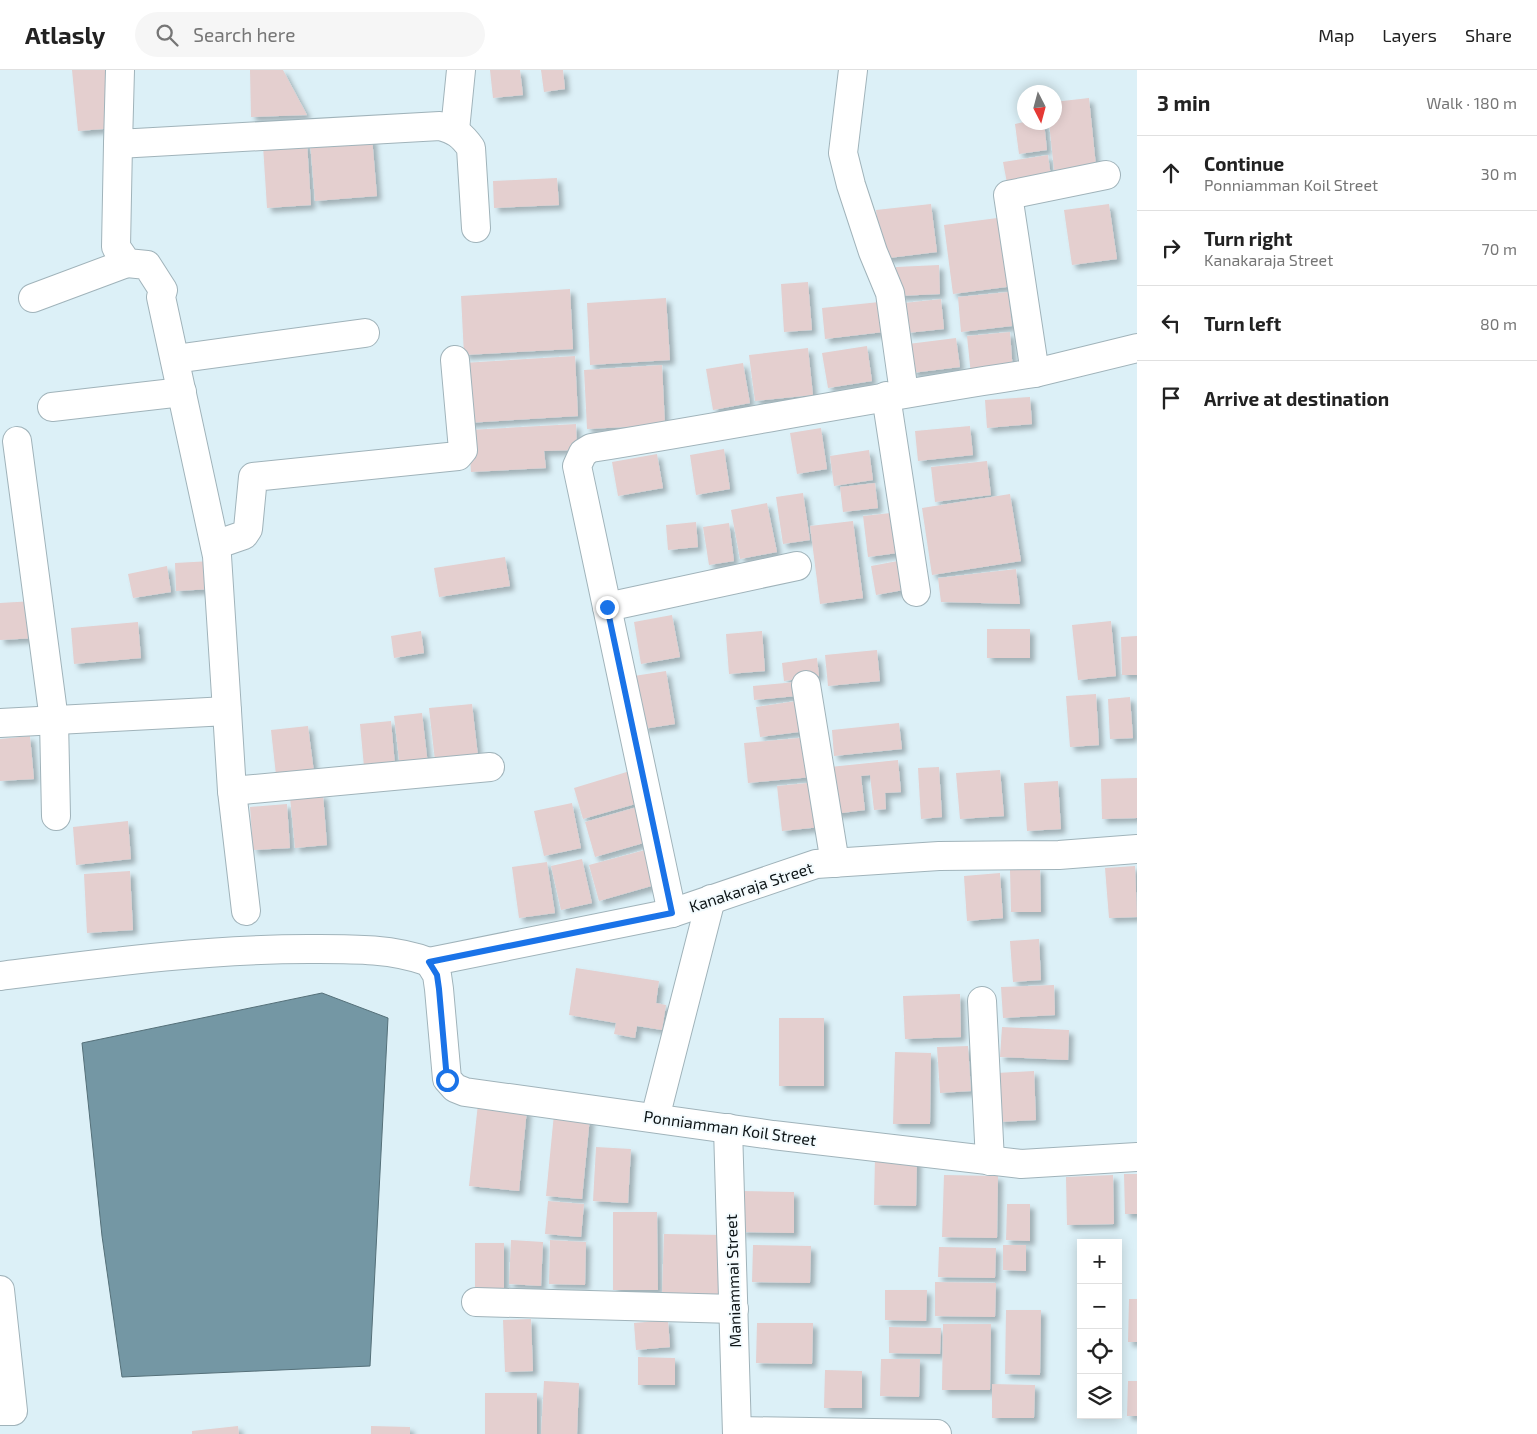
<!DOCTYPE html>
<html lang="en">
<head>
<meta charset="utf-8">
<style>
  body { margin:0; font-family:"Exo 2",sans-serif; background:#f6f6f6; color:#222 }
  .controls { position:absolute; right:15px; bottom:15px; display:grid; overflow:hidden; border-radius:0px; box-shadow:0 2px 12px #0003 }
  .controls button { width:45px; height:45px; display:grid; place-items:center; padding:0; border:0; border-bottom:1px solid #e0e0e0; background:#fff; color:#222; font:25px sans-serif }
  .compass { position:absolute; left:1017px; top:15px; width:45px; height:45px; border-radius:50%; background:#fff; box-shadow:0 2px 12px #0003; rotate:174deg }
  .stop { position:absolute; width:15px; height:15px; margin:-11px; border:4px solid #1a73e8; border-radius:50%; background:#fff }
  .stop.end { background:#1a73e8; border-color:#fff; box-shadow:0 1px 5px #0008 }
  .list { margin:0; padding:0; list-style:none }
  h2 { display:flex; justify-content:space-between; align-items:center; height:65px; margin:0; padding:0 20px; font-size:21px }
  h2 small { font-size:16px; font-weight:400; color:#767676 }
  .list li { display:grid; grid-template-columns:32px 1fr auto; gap:15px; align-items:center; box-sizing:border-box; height:75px; padding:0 20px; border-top:1px solid #e0e0e0 }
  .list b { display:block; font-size:19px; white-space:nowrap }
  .list p { margin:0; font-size:16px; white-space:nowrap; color:#767676 }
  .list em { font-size:16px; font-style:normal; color:#767676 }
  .icon { flex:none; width:28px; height:28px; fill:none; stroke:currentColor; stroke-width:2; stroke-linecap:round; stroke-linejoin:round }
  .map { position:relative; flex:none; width:1137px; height:1364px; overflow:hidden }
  header { display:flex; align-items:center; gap:30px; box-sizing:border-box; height:70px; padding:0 25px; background:#fff; border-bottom:1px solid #e0e0e0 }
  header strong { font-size:24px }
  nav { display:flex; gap:28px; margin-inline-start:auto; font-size:18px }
  .search { width:350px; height:45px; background:#f6f6f6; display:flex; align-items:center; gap:12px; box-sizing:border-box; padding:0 18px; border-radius:28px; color:#767676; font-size:19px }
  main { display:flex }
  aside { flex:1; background:#fff }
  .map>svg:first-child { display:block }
</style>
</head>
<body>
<header>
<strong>Atlasly</strong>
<div class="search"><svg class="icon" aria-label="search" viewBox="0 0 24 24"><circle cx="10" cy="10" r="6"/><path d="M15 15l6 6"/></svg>Search here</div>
<nav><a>Map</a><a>Layers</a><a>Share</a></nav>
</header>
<main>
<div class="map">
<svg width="1137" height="1364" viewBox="0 0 1137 1364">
  <defs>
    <filter id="shadow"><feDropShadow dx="4.5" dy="4.5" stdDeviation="2.5" flood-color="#0004"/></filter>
  </defs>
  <rect width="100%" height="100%" fill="#dcf0f7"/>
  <path fill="#7497a4" stroke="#557079" d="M322,923L388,948L370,1296L122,1307L102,1166L82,973Z"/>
  <g fill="#e4cfcf" filter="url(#shadow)">
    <path d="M72,0H111L116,58L78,61Z"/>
    <path d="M250,0H283L307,45L251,47Z"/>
    <path d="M490,0H520L523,25L493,28Z"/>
    <path d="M541,0H563L565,19L544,22Z"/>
    <path d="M1089,28L1096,96L1054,100L1049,52H1054V32Z"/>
    <path d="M1024,52H1044L1047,80L1019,84L1015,54Z"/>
    <path d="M372,67L377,126L315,131L310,72Z"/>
    <path d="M307,72L311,135L267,138L263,75Z"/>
    <path d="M1048,85L1051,107L1007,113L1003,92Z"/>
    <path d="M557,108L559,135L494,138L493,111Z"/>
    <path d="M931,134L937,182L881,189L876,140Z"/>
    <path d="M1109,134L1117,189L1072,195L1064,140Z"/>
    <path d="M1005,147L1014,216L953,224L944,155Z"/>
    <path d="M939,195L940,224L898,226L896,197Z"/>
    <path d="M808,212L812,260L784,262L781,214Z"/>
    <path d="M570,219L573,279L464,285L461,226Z"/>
    <path d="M1008,222L1012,256L961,262L958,227Z"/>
    <path d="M666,228L670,290L590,295L587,233Z"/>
    <path d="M941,229L944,259L907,263L904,233Z"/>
    <path d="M889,231L892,261L825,269L822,238Z"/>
    <path d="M1010,262L1013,302L971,305L967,266Z"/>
    <path d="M956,268L960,297L912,303L908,274Z"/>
    <path d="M867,276L872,311L828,318L822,283Z"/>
    <path d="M808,278L813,325L755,331L749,285Z"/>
    <path d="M575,286L578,346L467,353L463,293Z"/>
    <path d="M743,293L750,333L713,340L706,299Z"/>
    <path d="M662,295L665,355L587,359L584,300Z"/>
    <path d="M1030,327L1032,354L987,358L985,330Z"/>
    <path d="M576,354L577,380L544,381L546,398L471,402L468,360Z"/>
    <path d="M970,356L973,385L918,391L915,361Z"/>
    <path d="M821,358L827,399L797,404L790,363Z"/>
    <path d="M724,379L730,419L696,425L690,385Z"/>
    <path d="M869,380L873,410L834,416L830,386Z"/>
    <path d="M657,384L663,418L618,426L612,392Z"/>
    <path d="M987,391L991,425L935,432L931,397Z"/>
    <path d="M875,413L878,438L843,442L840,417Z"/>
    <path d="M803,423L810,470L783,474L776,427Z"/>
    <path d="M1010,424L1021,491L932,505L922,438Z"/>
    <path d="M767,433L777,482L740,489L731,440Z"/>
    <path d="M900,442L905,482L868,487L863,446Z"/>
    <path d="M853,451L863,528L820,534L810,456Z"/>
    <path d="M696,452L698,477L668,480L666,455Z"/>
    <path d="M729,453L734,491L709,495L703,457Z"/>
    <path d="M505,487L510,516L439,527L434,498Z"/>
    <path d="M903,490L909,519L876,525L871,496Z"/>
    <path d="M212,491L213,519L176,521L175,493Z"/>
    <path d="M167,496L171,522L133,528L128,504Z"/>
    <path d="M1016,499L1020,534L941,532L938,508Z"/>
    <path d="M34,531L37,568L0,570V533Z"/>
    <path d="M672,545L680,587L641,594L634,552Z"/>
    <path d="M1111,551L1116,606L1078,610L1072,555Z"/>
    <path d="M138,552L141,588L74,594L71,558Z"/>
    <rect x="987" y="559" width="43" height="29"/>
    <path d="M421,561L424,583L394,588L391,566Z"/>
    <path d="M762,561L765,601L729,604L726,564Z"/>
    <path d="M1137,566V605H1122L1121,567Z"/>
    <path d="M877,580L880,611L828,616L825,585Z"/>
    <path d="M817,588L819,606L784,611L782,593Z"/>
    <path d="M666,601L675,654L643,659L634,606Z"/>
    <path d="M796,612L797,626L754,630L753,616Z"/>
    <path d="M1096,624L1099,675L1070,677L1066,626Z"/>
    <path d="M1130,627L1133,668L1110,669L1108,629Z"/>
    <path d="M803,630L807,661L760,667L756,637Z"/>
    <path d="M472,634L478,686L435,691L429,638Z"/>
    <path d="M422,643L428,695L400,698L394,646Z"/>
    <path d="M391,651L395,695L364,697L360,654Z"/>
    <path d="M899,653L902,679L834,686L832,660Z"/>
    <path d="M308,656L314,702L276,705L271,660Z"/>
    <path d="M30,666L34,709L0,711V669Z"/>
    <path d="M809,667L812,707L748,713L744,673Z"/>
    <path d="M898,690L901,722L885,723L886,739L874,740L870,705L861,706L865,740L834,744L830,697Z"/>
    <path d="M939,697L942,747L921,749L918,698Z"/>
    <path d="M1000,700L1004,746L960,749L956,703Z"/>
    <path d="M630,701L639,733L583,749L574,718Z"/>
    <path d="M1137,708V748L1102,749L1101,709Z"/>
    <path d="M1058,711L1061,759L1027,761L1024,713Z"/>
    <path d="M817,712L821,757L782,761L777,716Z"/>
    <path d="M323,724L327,775L295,778L290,727Z"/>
    <path d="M572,733L581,778L544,786L534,741Z"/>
    <path d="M287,734L290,778L253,780L250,737Z"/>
    <path d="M637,737L647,772L595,787L585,752Z"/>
    <path d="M128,751L131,789L76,795L73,757Z"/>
    <path d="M645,780L655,815L599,831L589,795Z"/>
    <path d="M582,789L592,833L561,840L551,796Z"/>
    <path d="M547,792L555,843L519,848L512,797Z"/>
    <path d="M1135,796L1137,847L1109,848L1105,798Z"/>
    <path d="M1040,798L1041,842H1011L1010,799Z"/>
    <path d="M130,801L133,860L87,863L84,804Z"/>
    <path d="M1000,803L1003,848L967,851L964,806Z"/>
    <path d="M1039,869L1041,910L1013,912L1010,871Z"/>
    <path d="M576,898L659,911L656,933L666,935L662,960L637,956L635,968L614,964L616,953L569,945Z"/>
    <path d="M1054,915L1055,945L1003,948L1001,917Z"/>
    <path d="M960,924L961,967L905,969L903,926Z"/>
    <rect x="779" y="948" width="45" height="68"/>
    <path d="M1002,957L1069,960L1068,990L1000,987Z"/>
    <path d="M968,976L971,1021L940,1023L937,977Z"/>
    <path d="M895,982L931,983L930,1054H893Z"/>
    <path d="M1034,1001L1036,1050L999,1052L997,1003Z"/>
    <path d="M478,1034L527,1039L519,1121L469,1116Z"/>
    <path d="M554,1044L590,1047L582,1129L546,1126Z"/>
    <path d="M596,1077L631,1079L628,1133L593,1131Z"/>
    <path d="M875,1087H917L916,1136L874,1135Z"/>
    <path d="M1124,1104H1137V1144H1125Z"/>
    <path d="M944,1105L998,1106L997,1168L942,1167Z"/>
    <path d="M1113,1105L1114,1154L1067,1155L1066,1107Z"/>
    <path d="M741,1121L794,1122V1163L741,1162Z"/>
    <path d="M548,1131L584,1134L581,1167L545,1164Z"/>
    <path d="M1007,1134H1030V1171L1006,1170Z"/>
    <path d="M613,1142H657L658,1220H613Z"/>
    <path d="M664,1164L723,1165L721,1226L662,1224Z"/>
    <path d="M511,1170L543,1172L541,1216L509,1214Z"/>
    <path d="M550,1170L586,1172L585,1215L549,1214Z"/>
    <rect x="475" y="1173" width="29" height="47"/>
    <path d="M753,1175L811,1176L810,1213L752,1212Z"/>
    <path d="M1003,1175H1026V1201L1003,1200Z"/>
    <path d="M939,1177L996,1178L995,1208L938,1207Z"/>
    <path d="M935,1212L996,1213L995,1247L935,1246Z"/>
    <path d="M885,1220H927L926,1251L885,1250Z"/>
    <path d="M1129,1229H1137V1272H1128Z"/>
    <path d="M1006,1240H1041L1040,1305L1005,1304Z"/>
    <path d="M531,1249L533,1301L505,1302L503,1250Z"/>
    <path d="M668,1250L670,1277L636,1280L634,1253Z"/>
    <path d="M757,1253H813L812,1294L756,1293Z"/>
    <path d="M943,1254H991L990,1320H942Z"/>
    <path d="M889,1257L941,1258L940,1284L889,1283Z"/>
    <path d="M638,1287L675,1288V1315H638Z"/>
    <path d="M881,1289H920L919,1327L880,1326Z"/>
    <path d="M825,1300L862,1301V1338H824Z"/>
    <path d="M544,1311L579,1313L577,1364H541Z"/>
    <path d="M1128,1311H1137V1346H1127Z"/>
    <path d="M992,1314L1035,1315L1034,1348H992Z"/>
    <rect x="485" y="1323" width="52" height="41"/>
    <path d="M238,1356L239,1364H192V1361Z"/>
    <path d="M371,1356L410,1357V1364H371Z"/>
  </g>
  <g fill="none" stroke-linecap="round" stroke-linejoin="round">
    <defs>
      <g id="minor">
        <path d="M120,0L118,74L440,56C455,60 462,65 471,78L476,158"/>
        <path d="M853,0L843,83L851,115L873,182L890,223L904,323"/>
        <path d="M455,60L461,0"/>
        <path d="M118,74L116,177L127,193L147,195L163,220L161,227L217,486L227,641"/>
        <path d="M33,228L127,193"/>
        <path d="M175,289L365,263"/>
        <path d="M1035,303L1137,278"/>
        <path d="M886,326L916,522"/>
        <path d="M52,337L182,322"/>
        <path d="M17,371L54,650L56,746"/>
        <path d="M215,475L244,465L248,459L253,407L458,386L463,380L455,290"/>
        <path d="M607,537L797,496"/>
        <path d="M806,615L835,793"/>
        <path d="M0,653L227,641L232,721L246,841"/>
        <path d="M232,721L490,697"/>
        <path d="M672,843L577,396L583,383L591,378C740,354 887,325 1035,303L1008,125L1106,105"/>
        <path d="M429,892L437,905L439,919L447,1009L455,1018L465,1022L773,1065L1021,1094L1137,1087"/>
        <path d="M429,892L672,843L816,794L939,786L1059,785L1137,779"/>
        <path d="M0,906C103,893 206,879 309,879C349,879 392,878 429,892"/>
        <path d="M982,931L990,1091"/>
        <path d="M655,1048L711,829"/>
        <path d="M728,1058L737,1364"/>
        <path d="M0,1220L13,1341H0"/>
        <path d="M476,1232L734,1239"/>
        <path d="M737,1361L937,1364"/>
      </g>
    </defs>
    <use href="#minor" stroke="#a0b3ba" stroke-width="30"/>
    <use href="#minor" stroke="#fff" stroke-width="28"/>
  </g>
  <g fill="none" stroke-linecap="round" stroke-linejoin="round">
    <path stroke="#1a73e8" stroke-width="6" d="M447,1010L439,919L437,905L429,892L672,843L607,537"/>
  </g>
  <g text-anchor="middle" stroke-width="4" stroke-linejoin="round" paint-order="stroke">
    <g font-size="16" fill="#0d1416" stroke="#f3fbfe">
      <text transform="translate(751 817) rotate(-18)" y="6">Kanakaraja Street</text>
      <text transform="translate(730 1058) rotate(8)" y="6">Ponniamman Koil Street</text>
      <text transform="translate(733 1211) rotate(-92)" y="6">Maniammai Street</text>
    </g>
  </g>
</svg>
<div class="controls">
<button>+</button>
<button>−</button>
<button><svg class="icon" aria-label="locate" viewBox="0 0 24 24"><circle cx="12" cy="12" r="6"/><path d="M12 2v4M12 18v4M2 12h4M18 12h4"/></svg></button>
<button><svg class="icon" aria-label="layers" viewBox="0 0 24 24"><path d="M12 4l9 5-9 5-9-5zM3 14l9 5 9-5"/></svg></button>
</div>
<svg class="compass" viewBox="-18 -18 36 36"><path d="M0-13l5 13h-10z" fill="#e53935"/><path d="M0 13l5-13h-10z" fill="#767676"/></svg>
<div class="stop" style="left:447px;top:1010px"></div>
<div class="stop end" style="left:607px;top:537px"></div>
</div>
<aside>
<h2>3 min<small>Walk · 180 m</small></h2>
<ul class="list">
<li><svg class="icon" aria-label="ahead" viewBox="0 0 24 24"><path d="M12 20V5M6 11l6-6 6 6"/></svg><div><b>Continue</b><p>Ponniamman Koil Street</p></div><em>30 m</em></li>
<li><svg class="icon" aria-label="right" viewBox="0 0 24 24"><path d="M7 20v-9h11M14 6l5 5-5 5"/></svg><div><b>Turn right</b><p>Kanakaraja Street</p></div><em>70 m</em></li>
<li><svg class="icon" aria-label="left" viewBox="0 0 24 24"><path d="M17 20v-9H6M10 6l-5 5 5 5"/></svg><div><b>Turn left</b></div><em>80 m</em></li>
<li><svg class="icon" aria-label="arrive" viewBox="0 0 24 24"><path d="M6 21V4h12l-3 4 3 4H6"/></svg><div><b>Arrive at destination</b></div></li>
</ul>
</aside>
</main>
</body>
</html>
